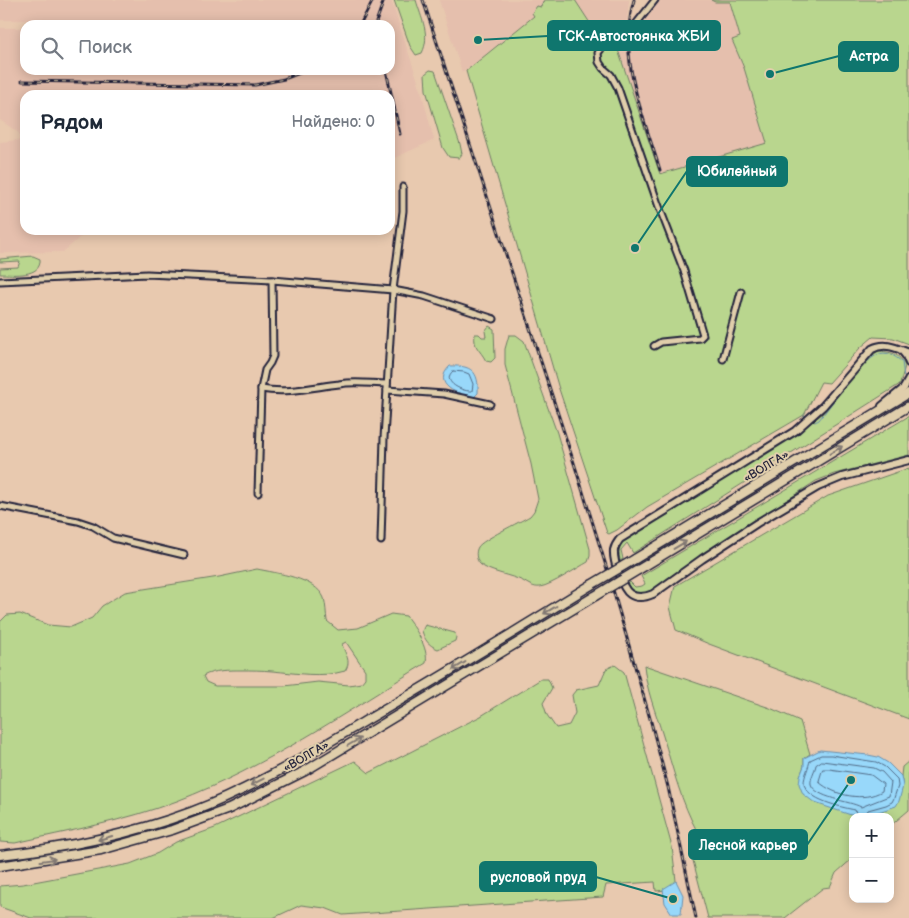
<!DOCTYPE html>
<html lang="ru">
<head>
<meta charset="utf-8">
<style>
  body { margin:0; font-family:"Balsamiq Sans",sans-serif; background:#f6f6f7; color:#1f2937 }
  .controls { position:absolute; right:15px; bottom:15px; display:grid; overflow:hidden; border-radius:10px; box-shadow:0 2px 12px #0003 }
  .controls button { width:45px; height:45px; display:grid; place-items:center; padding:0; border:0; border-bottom:1px solid #e0e1e3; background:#fff; color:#1f2937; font:25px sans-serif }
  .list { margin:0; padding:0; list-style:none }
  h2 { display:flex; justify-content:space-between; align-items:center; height:65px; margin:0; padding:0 20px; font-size:21px }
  h2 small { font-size:16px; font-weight:400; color:#747a83 }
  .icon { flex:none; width:28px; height:28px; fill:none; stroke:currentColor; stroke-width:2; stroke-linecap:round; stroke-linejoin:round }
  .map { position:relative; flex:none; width:909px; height:918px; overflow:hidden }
  .search { position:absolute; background:#fff; box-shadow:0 2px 12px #0003; left:20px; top:20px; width:375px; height:55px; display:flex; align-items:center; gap:12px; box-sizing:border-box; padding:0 18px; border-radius:15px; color:#747a83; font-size:19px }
  .panel { position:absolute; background:#fff; box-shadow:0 2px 12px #0003; left:20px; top:90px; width:375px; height:145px; border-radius:15px }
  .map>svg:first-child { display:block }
</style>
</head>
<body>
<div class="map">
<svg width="909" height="918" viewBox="0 0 909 918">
  <rect width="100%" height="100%" fill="#e8c9af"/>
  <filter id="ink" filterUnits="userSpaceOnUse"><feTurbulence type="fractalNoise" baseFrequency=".02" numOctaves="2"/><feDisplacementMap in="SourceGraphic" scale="10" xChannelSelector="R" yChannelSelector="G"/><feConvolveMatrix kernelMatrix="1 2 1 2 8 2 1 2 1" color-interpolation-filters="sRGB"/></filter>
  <g filter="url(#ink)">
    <g fill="#e5bfad">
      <path d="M0,0H391L421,90L434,140L390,160V95H25V230H88L63,252L0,253V142L19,140V133L0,120V28H25V70H390V25H52L51,20H0Z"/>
      <path d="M439,0H544L541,8L532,13L534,16L466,70L462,72Z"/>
      <path d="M575,0H629L627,21L600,39Z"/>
      <path d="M661,0H711L715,2L730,1V7L740,37L732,40L744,68L767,144L660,174L615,41L640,28Z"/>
    </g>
    <g fill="#b9d68e" stroke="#6e7c64" fill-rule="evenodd">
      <path d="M394,0H416C421,18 431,35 422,53L416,55L410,46Z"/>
      <path d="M544,0H575L601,40L615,41L660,174L767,143L744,68L732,40L740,37L730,2H715L711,0H909V344L893,338L873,337L860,348L829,383L821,382L804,415L647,507L617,530L609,534L607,533L559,389L466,71L534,16L532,13L537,6L541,7Z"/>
      <path d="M430,70L435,71L460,144L462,154L459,158L449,157L443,148L426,90L425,74Z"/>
      <path d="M33,256L40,259C42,278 12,274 0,274V268L18,267L20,261L0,262V259Z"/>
      <path d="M489,326L494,329L495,358L491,362L486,361C480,349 473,348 475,334H479L482,337H486L485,331Z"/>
      <path d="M509,335H516L524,341L557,433L590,549V556L588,562C577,568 552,585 540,587C534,588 528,584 523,581C511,575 488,572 480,564C476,560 475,552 478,547C482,540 520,522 530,516L534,511L538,499L531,464L505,365V349Z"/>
      <path d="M878,351C891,352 899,353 905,366L900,384L633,553L627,543L621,550L623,559L620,561C619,553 618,546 624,540L797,433L822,414L866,361Z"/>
      <path d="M909,416V455L834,474L816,481L665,580C653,590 639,602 627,584L630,582L635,587L642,586L645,584L641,576Z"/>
      <path d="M909,468V719L709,644L676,630L670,607L675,586L828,496Z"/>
      <path d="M257,569C276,573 316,578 324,598C326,605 326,614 327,621L338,630L358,628L391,614L406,616C415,628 429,648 426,663C345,713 266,767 177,801C125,821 69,831 15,843L0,842V622L7,615L20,614L48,625L71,627L92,618L102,606L125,592L219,577ZM346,642L365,670V678L361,683L349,685L318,682L284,686H215L206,682L203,676C214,670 228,670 241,670C251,670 262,670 272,671C297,673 321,678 345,671C352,660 345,655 342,644Z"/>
      <path d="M425,625L455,633L456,637L455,641L438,649C428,645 425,640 422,631Z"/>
      <path d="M615,665L624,672L672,847L677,889L656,891L655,882L606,885L603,897L343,915L325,908L301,905L273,918H31L0,907V886L23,884L130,864L158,853L176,842L215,828L355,761L369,773L481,716L541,679H548L552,688L543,703L547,715L556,728L569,725L575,713L572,695L576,690L599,685L606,669Z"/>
      <path d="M644,665L770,708L800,721L810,754L804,758V766L800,776L903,786L901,776L902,767L909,761V810L890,826V817H853V858L836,873L830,887L823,888L785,918H708L691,853L692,846L698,833C681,802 673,769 663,736C656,713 646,689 644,665Z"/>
    </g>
    <g fill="#98d8fa" stroke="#698fae">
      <path d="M450,366C471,365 479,371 478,393L474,397C458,395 431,385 450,366Z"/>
      <path d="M820,750L868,755L878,757L888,763L901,776L903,786L899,801L896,806L870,815H851L815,803L803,794L799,784L800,776L804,766V758Z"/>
      <path d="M676,881L683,895L681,914H672L665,903L663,889Z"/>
    </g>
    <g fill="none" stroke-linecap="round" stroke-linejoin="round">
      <g stroke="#516b87" stroke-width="1">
        <path d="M453,371L464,372L469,374L473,384L472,391C463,392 440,382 453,371Z"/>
        <path d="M822,761L874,768L882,772L891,782L889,796L861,807C850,801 815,798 811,784C810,778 815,771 816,765Z"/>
        <path d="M823,769H829L871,775L883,784L882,791C864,802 835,796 819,782Z"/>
        <path d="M858,817L855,810C841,807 806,800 804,783C804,776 809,767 810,760L821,755H831L876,762L885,767L897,779L898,786L894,798L892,802L886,805L868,810L865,817"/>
      </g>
      <g stroke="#698fae" stroke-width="1">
        <path d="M804,415L808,418"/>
        <path d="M811,420L815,422L819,420C831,405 862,361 877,355C886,350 895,356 902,362L904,377"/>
      </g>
      <defs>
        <g id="minor">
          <path d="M0,281L147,274L272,280L393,290L424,296L494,319"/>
          <path d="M654,346L661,342L700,338L703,335L684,271L658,204L618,88L611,75L603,68L599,62L598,53L604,45L632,29L655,0"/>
          <path d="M723,359L741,292"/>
          <path d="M261,389C287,394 313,387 339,384C355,381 372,384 387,384"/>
          <path d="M387,390L444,394L490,404"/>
          <path d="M258,493L261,389L265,370L270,363L273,356L272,280"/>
          <path d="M0,506L78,521L93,526L113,538L184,555"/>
          <path d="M381,541L384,438L393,290L403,211V187"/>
        </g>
        <g id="major">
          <path d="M902,351L906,356L909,363"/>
          <path d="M909,353C896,348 885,342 872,349L823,406L795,431L620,539C617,543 615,545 614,550C613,560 622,589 630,594C637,599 646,597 653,594L702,559L757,523L818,487L842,477L909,460"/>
          <path d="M882,406L904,388L909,379"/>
        </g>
        <g id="highway">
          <path d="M635,559L909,393"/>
          <path d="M638,570L909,406"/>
          <path d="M0,855C65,848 129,835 191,812C252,789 309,754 365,721C441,677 516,631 591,585"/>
          <path d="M0,866L101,850L172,830L229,809L305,771L595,596"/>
        </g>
      </defs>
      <use href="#minor" stroke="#22223b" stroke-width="9"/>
      <use href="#major" stroke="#22223b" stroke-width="10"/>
      <use href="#highway" stroke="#22223b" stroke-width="11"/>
      <use href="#minor" stroke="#e0ceab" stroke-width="5"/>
      <use href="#major" stroke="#e0ceab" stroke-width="6"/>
      <use href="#highway" stroke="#e0ceab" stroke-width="8"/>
      <defs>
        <g id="rail">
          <path d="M423,0L574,463L607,569L651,722L668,787L696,918"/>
          <path d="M634,0C617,58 643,115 660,170"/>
          <path d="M360,25L373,0"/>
          <path d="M375,25L384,0"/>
          <path d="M386,70L400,134"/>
          <path d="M338,74L342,70"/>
          <path d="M22,81L255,85L284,79L307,70"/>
        </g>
      </defs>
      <use href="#rail" stroke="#22223b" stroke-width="3"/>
      <use href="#rail" stroke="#e0ceab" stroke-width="1" stroke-dasharray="4" stroke-linecap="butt"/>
      <defs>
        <g id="highway-bridge">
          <path d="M591,585L635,559"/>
          <path d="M595,596L638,570"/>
        </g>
      </defs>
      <use href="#highway-bridge" stroke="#22223b" stroke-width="11" stroke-linecap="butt"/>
      <use href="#highway-bridge" stroke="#e0ceab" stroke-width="8"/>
    </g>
    <defs><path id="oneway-shaft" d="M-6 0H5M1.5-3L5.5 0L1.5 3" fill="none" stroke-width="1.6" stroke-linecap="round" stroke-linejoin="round" transform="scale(1.25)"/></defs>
    <g stroke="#817873">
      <use href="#oneway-shaft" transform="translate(836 450) rotate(-31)"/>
      <use href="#oneway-shaft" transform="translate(680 545) rotate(-31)"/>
      <use href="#oneway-shaft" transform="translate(550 610) rotate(149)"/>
      <use href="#oneway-shaft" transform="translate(459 666) rotate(149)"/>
      <use href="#oneway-shaft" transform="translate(354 742) rotate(-30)"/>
      <use href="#oneway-shaft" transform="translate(257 782) rotate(153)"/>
      <use href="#oneway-shaft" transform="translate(105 838) rotate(164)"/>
      <use href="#oneway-shaft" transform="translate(48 860) rotate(-8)"/>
    </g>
  </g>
  <g text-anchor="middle" stroke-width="4" stroke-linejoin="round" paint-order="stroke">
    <g font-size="12" fill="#22223b" stroke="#e0ceab">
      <text transform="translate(766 466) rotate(-31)" y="4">«ВОЛГА»</text>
      <text transform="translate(306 756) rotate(-30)" y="4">«ВОЛГА»</text>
    </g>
  </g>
  <path fill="none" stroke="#0f766e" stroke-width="2" d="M478 40L548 36M770 74L839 56M635 248L687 171M851 780L807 845M673 899L596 877"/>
  <g fill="#0f766e" stroke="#e0ceab" stroke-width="2">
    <circle cx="478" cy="40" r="5"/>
    <circle cx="770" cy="74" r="5"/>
    <circle cx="635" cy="248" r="5"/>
    <circle cx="851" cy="780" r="5"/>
    <circle cx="673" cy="899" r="5"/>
  </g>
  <g fill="#0f766e" stroke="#0f766e" stroke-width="2">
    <rect x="548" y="21" width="172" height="29" rx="5"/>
    <rect x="839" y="42" width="59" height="29" rx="5"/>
    <rect x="687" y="157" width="100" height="29" rx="5"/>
    <rect x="689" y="830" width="118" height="29" rx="5"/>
    <rect x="480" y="862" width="116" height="29" rx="5"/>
  </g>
  <g font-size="14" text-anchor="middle" font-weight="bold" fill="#fff">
    <text x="634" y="41">ГСК-Автостоянка ЖБИ</text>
    <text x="869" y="61">Астра</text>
    <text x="737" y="176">Юбилейный</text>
    <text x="748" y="850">Лесной карьер</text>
    <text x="538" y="882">русловой пруд</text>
  </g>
</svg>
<div class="controls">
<button>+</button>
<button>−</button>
</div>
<div class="search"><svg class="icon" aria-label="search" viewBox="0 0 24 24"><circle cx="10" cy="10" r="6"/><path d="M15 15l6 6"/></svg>Поиск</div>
<section class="panel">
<h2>Рядом<small>Найдено: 0</small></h2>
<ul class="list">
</ul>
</section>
</div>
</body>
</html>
